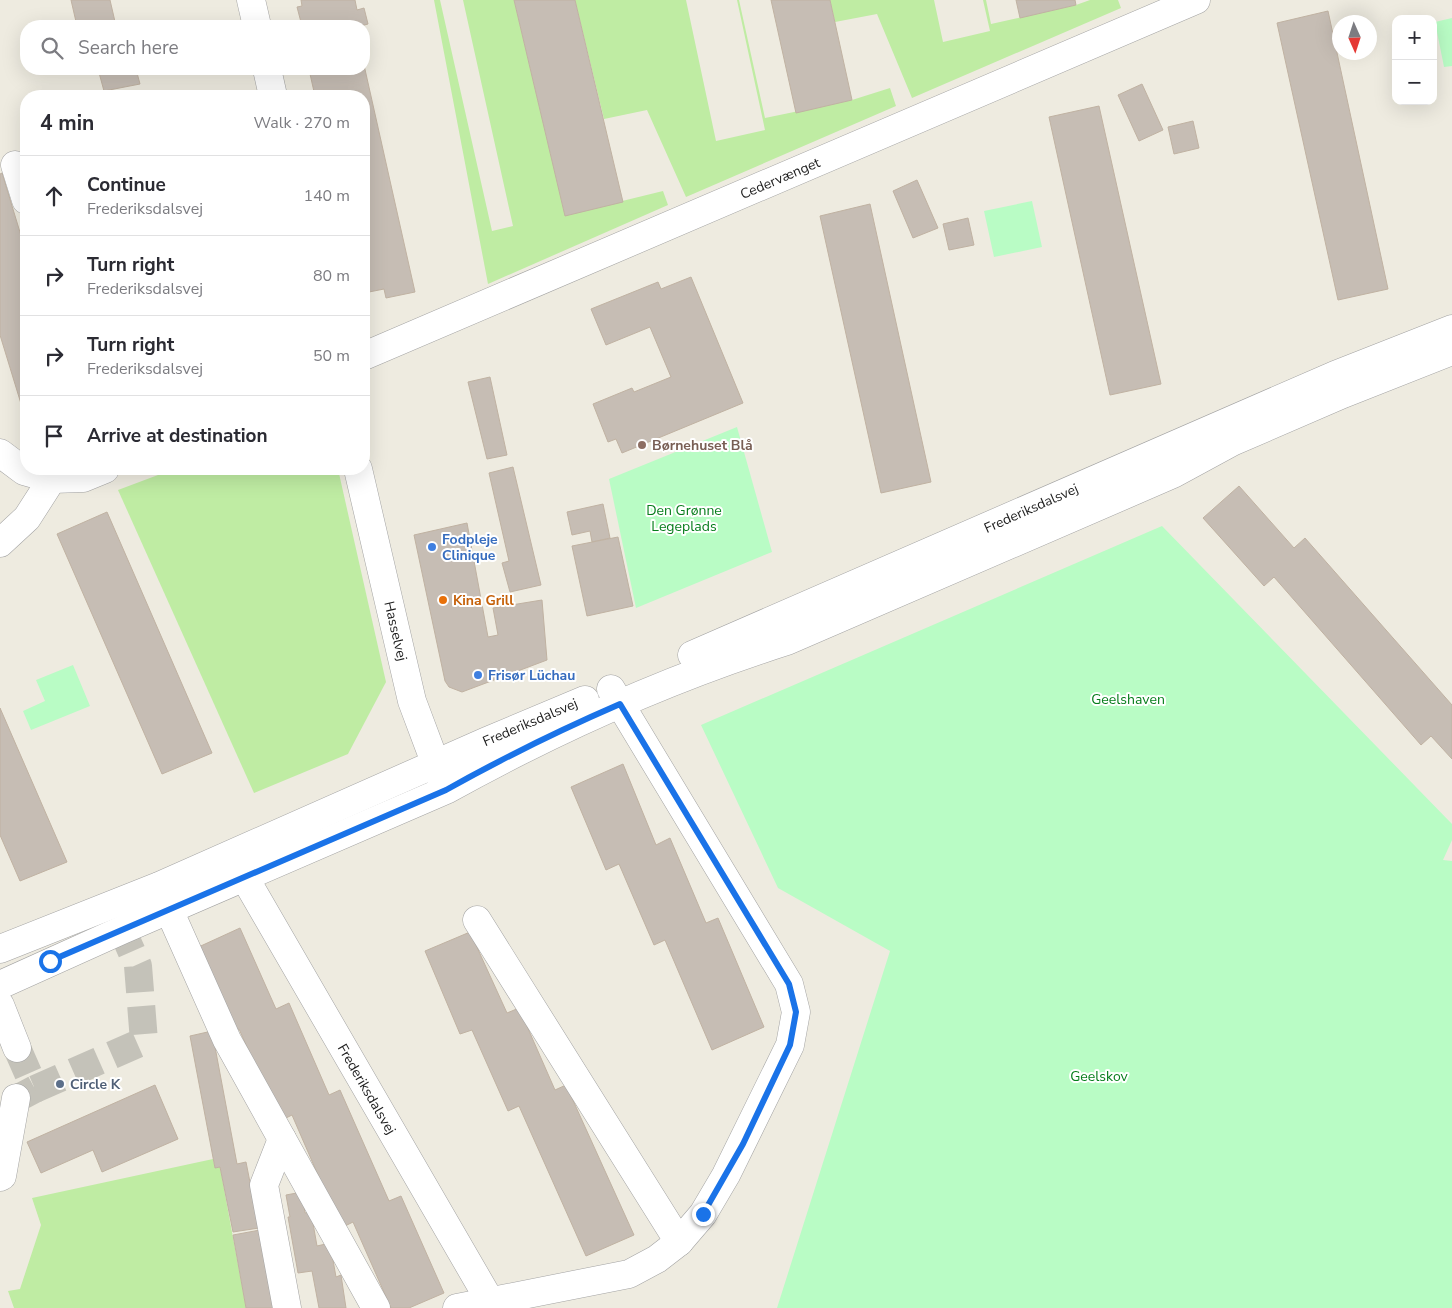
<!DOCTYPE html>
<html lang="en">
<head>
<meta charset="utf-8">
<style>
  body { margin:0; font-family:"Nunito Sans",sans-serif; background:#f7f7f7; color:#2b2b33 }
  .controls { position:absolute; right:15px; top:15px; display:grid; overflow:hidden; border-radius:10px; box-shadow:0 5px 20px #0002 }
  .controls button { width:45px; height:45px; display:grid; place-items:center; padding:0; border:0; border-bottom:1px solid #e1e1e2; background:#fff; color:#2b2b33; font:25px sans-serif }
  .compass { position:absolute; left:1332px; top:15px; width:45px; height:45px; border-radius:50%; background:#fff; box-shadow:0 5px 20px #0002; rotate:177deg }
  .stop { position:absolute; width:15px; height:15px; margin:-11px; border:4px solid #1a73e8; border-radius:50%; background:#fff }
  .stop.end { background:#1a73e8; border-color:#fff; box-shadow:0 1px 5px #0008 }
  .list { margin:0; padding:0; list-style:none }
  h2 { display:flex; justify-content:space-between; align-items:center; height:65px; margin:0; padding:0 20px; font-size:21px }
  h2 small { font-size:16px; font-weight:400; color:#7c7c81 }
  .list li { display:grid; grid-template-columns:32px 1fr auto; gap:15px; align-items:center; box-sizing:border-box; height:80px; padding:0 20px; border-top:1px solid #e1e1e2 }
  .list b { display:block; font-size:19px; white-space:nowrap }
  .list p { margin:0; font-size:16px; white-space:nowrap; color:#7c7c81 }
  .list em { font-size:16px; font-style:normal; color:#7c7c81 }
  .icon { flex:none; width:28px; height:28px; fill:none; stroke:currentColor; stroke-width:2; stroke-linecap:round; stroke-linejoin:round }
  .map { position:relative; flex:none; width:1452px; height:1308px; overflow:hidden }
  .search { position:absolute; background:#fff; box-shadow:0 5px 20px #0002; left:20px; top:20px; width:350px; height:55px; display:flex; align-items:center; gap:12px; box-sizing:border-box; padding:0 18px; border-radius:20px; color:#7c7c81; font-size:19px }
  .panel { position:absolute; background:#fff; box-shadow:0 5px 20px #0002; left:20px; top:90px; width:350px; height:385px; border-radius:20px }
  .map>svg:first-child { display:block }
</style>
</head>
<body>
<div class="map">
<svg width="1452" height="1308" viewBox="0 0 1452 1308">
  <rect width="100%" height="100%" fill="#eeebe0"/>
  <g fill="#bfeca3">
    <path d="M434,0H440L492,231L513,226L463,0H514L565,215L663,191L668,205L488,284Z"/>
    <path d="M575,0H686L716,141L765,130L737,0H739L765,118L852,100L890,88L896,106L686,197L647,110L604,119Z"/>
    <path d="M830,0H934L943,42L990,31L983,0H986L991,24L1076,5L1090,0H1118L1121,8L912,98L877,14L835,22Z"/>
    <path d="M174,469H338L386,682L348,754L254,793L118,490Z"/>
    <path d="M213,1159L215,1168L220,1167L246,1308H14L8,1291L20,1289L41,1225L32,1198Z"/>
  </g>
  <g fill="#b9fcc5">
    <path d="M1452,18V66L1444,67L1435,22Z"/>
    <path d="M1032,201L1042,247L994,257L984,211Z"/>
    <path d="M737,427L772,552L636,608L609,479Z"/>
    <path d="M1162,526L1452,824V840L1443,860L1452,861V1308H777L890,951L778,888L701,725Z"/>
    <path d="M73,665L90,706L31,730L23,711L45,701L36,680Z"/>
  </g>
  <g fill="#c6bdb4" stroke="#c0b2a2">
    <path d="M71,0H110L116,26H77Z"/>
    <path d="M301,0H355L357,10L364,8L368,24L361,26H302L297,7L302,6Z"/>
    <path d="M514,0H575L623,202L565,216Z"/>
    <path d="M771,0H830L852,100L796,113Z"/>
    <path d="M1016,0H1075L1076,5L1020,18Z"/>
    <path d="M1328,11L1388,289L1338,300L1277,23Z"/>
    <path d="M364,65L415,292L386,298L384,289L364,293V96H315L310,74L334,69H364Z"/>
    <path d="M98,69H136L140,84L104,91Z"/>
    <path d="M1142,84L1163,130L1139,141L1118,95Z"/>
    <path d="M1099,106L1161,384L1110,395L1049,117Z"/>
    <path d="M1193,121L1199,148L1174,154L1168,127Z"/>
    <path d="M2,173L26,252V420L0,335V174Z"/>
    <path d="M917,180L938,228L913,238L893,191Z"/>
    <path d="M870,204L931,482L881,493L820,216Z"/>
    <path d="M968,218L974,245L949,250L943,224Z"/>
    <path d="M691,277L743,403L622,453L616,439L608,442L593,404L632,388L634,392L671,377L650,327L606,345L591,309L658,282L661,289Z"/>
    <path d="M490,377L507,455L487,459L468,382Z"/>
    <path d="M513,467L541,585L510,592L502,563L509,561L489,473Z"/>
    <path d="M1239,486L1294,548L1305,538L1452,705V759L1431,736L1421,745L1274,577L1264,586L1203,518Z"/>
    <path d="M603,504L610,538L592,542L590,531L572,535L567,512Z"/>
    <path d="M107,512L212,753L162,774L57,534Z"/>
    <path d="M467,523L488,637L498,635L493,608L542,600L547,660L462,692L449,687L445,681L414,535Z"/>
    <path d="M618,537L633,606L587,616L572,546Z"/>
    <path d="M0,708L67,862L20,881L0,835Z"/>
    <path d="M623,764L656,845L670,838L706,923L718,918L764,1027L712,1050L665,940L654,945L619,864L606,870L571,787Z"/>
    <path d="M240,928L276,1009L289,1003L329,1095L340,1090L389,1201L401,1196L444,1293L409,1308H391L353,1222L341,1228L292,1115L280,1121L239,1029L229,1034L192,950Z"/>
    <path d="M470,932L507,1013L519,1008L555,1090L566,1085L634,1235L586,1256L519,1106L508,1111L472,1030L460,1034L425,951Z"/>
    <path d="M212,1031L237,1164L246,1162L259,1228L233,1232L220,1167L215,1168L190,1036Z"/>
    <path d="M155,1085L178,1139L102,1172L93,1150L41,1173L27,1142Z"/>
    <path d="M302,1192L305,1213L311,1212L317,1246L330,1243L336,1277L341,1275L346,1308H319L312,1271L298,1273L288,1217H290L286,1195Z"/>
    <path d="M260,1230L275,1308H246L233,1235Z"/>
  </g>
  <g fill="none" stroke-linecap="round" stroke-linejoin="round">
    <g stroke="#c4c2b9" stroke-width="28" stroke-dasharray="28 14" stroke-linecap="butt">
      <path d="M17,1048L35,1089L20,1097"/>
      <path d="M35,1089L144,1041L138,966L112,907"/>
    </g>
    <defs>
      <g id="minor">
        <path d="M251,0L257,26"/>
        <path d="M267,69L273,96"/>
        <path d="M15,165L26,200"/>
        <path d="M364,356L1196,0"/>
        <path d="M0,453L24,471L52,479L83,478L105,469"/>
        <path d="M358,469L412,701L442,781"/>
        <path d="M0,543L27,518L52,479"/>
        <path d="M692,655L1335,375L1452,329"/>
        <path d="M235,861L490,1301"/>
        <path d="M161,892L227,1040L376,1308"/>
        <path d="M477,920L679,1242"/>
        <path d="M0,949L159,886L487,741L585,700"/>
        <path d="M0,985L122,930L446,790C556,729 667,679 787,641L1173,474L1232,442L1343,394L1452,351"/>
        <path d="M0,1005L17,1048"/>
        <path d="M282,1139L264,1185L287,1308"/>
        <path d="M0,1177L2,1176L16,1098"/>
        <path d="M457,1308L629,1274L657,1259L679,1242L703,1214L726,1175L790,1045L796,1012L789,984L611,689"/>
      </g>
    </defs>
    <use href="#minor" stroke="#a3a3a3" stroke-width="29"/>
    <use href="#minor" stroke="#fff" stroke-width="28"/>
  </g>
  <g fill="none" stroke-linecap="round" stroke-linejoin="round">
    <path stroke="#1a73e8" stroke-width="6" d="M50,961L446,790C503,758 560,730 620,704L789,984L796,1012L790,1045L743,1144L703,1214"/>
  </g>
  <circle fill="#8d6e63" stroke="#fff" stroke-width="2" cx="642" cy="445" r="5"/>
  <g fill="#3f7fe0" stroke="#fff" stroke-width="2">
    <circle cx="432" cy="547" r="5"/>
    <circle cx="478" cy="675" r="5"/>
  </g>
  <circle fill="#e8710a" stroke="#fff" stroke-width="2" cx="443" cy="600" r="5"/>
  <circle fill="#5c6f8a" stroke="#fff" stroke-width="2" cx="60" cy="1084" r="5"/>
  <g text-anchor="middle" stroke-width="4" stroke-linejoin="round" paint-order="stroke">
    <g font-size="14" fill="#1c1c1c" stroke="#fff">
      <text transform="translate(780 178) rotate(-23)" y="5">Cedervænget</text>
      <text transform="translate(1031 508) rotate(-24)" y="5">Frederiksdalsvej</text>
      <text transform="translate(396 631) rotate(77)" y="5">Hasselvej</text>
      <text transform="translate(530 722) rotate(-23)" y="5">Frederiksdalsvej</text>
      <text transform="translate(367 1089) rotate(60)" y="5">Frederiksdalsvej</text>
    </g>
    <g font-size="14" font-weight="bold" fill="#785e54" stroke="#fff" text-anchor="start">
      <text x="652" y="450">Børnehuset Blå</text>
    </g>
    <g font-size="14" fill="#067d1b" stroke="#fff">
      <text x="684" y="515">Den Grønne<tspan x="684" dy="16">Legeplads</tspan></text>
      <text x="1128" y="704">Geelshaven</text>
      <text x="1099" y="1081">Geelskov</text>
    </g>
    <g font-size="14" font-weight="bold" fill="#366cbe" stroke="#fff" text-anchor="start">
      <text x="442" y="544">Fodpleje<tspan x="442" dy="16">Clinique</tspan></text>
      <text x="488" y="680">Frisør Lüchau</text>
    </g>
    <g font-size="14" font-weight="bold" fill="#c56008" stroke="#fff" text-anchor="start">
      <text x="453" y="605">Kina Grill</text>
    </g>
    <g font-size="14" font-weight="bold" fill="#4e5e75" stroke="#fff" text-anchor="start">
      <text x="70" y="1089">Circle K</text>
    </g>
  </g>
</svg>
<div class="controls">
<button>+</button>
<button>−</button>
</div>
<svg class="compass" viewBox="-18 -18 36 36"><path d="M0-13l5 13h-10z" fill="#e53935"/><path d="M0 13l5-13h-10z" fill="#7c7c81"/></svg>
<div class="stop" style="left:50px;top:961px"></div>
<div class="stop end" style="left:703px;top:1214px"></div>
<div class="search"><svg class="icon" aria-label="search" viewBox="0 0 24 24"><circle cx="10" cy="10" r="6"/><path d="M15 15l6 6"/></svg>Search here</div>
<section class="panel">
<h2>4 min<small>Walk · 270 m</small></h2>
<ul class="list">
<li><svg class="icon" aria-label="ahead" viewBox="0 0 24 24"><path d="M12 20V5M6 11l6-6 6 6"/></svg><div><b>Continue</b><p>Frederiksdalsvej</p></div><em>140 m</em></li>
<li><svg class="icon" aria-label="right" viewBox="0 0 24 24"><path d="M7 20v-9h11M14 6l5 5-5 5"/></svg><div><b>Turn right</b><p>Frederiksdalsvej</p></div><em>80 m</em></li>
<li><svg class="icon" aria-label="right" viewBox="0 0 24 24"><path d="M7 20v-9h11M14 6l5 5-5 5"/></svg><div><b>Turn right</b><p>Frederiksdalsvej</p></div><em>50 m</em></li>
<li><svg class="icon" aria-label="arrive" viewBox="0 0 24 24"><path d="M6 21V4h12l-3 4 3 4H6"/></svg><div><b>Arrive at destination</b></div></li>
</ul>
</section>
</div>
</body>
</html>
